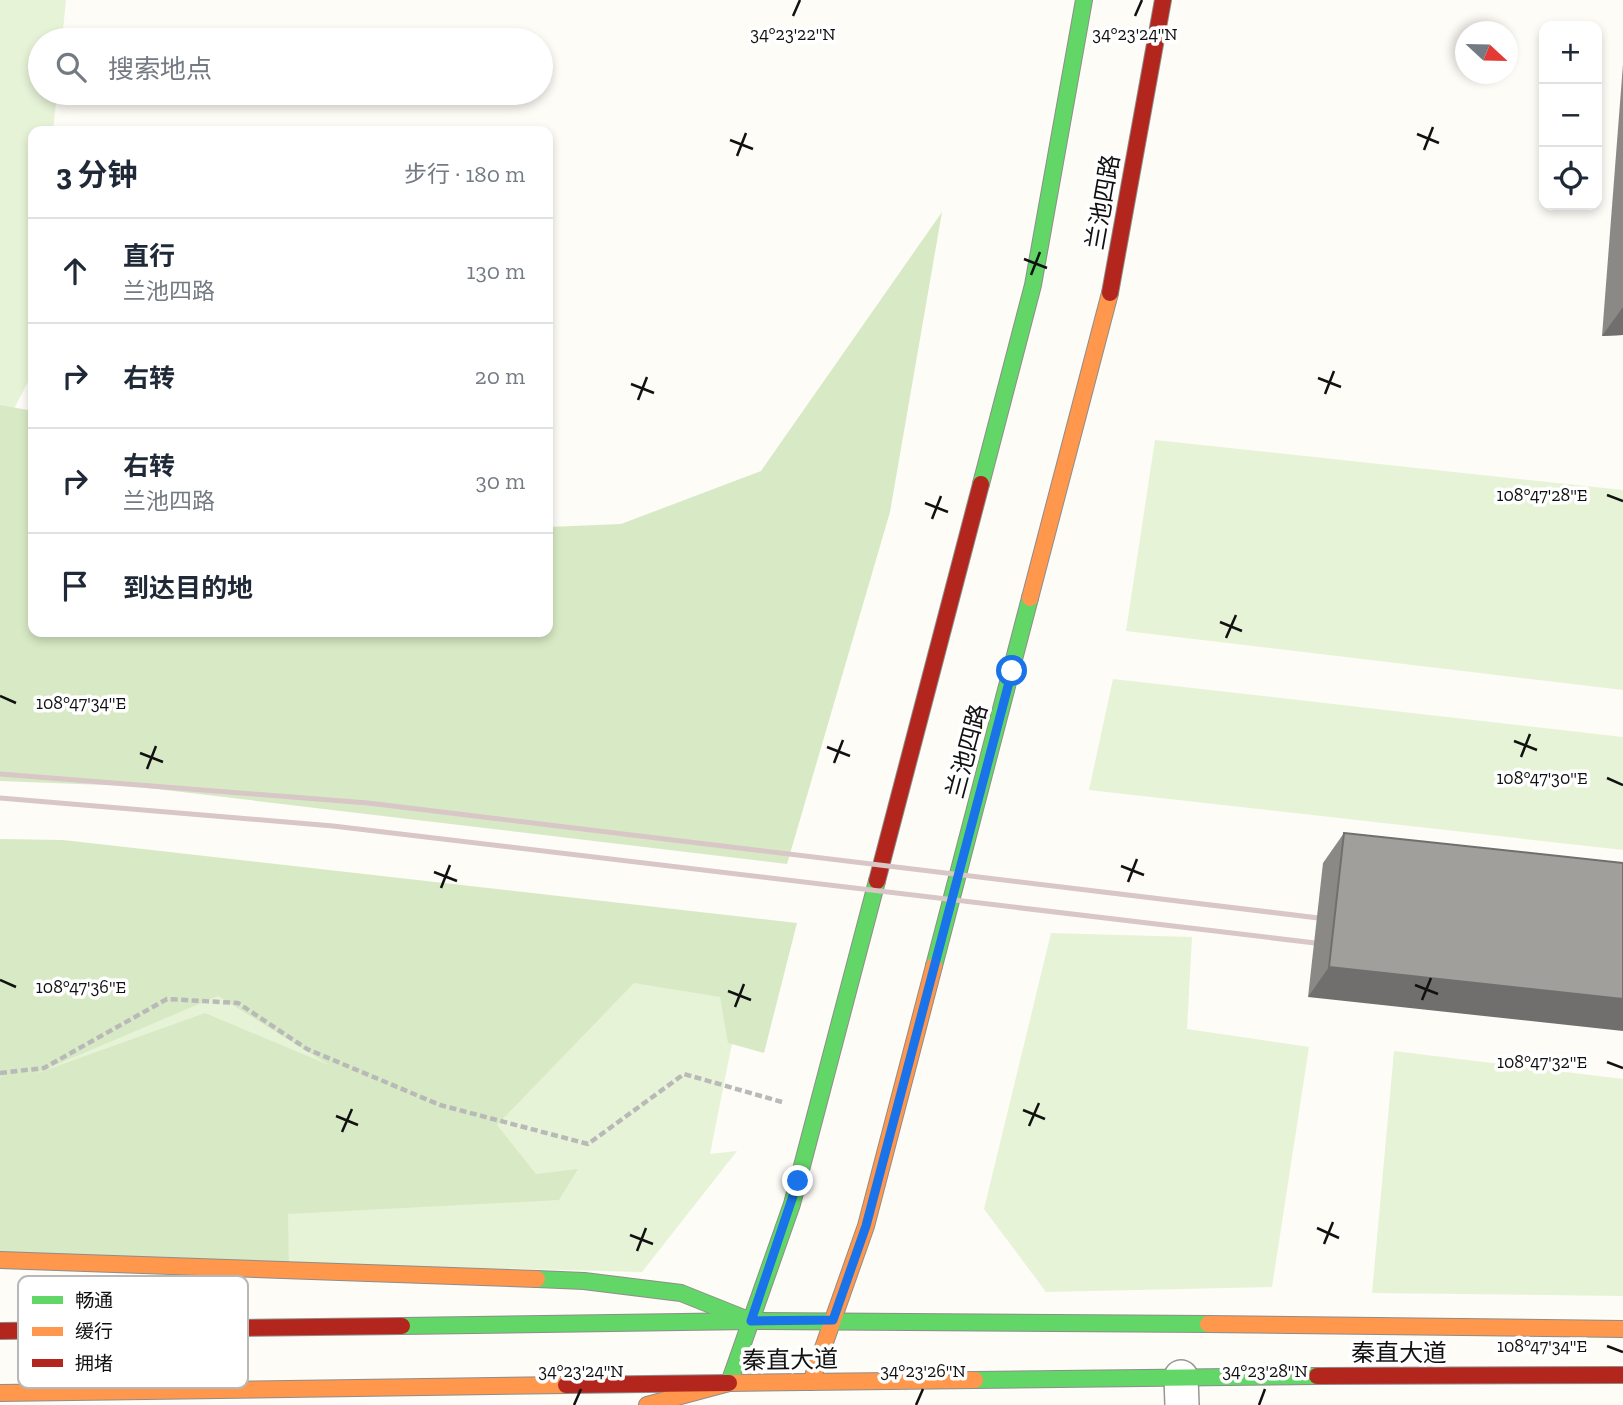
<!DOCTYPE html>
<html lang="zh">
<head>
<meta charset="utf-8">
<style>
  body { margin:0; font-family:"Zilla Slab","Noto Sans SC",serif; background:#f6f6f7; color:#1f2937 }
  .controls { position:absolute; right:21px; top:21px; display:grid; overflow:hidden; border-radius:14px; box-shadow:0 4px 10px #0003 }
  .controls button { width:63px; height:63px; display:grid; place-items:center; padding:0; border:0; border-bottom:2px solid #e0e1e3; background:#fff; color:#1f2937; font:35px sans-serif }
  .compass { position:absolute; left:1455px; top:21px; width:63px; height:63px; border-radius:50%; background:#fff; box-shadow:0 4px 10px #0003; rotate:112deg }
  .stop { position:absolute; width:21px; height:21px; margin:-16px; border:5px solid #1a73e8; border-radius:50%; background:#fff }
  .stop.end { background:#1a73e8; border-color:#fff; box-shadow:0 2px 7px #0008 }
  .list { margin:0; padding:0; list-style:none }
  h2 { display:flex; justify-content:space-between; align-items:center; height:91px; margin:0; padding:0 28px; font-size:30px }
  h2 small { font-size:23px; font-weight:400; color:#747a83 }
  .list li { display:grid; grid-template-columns:46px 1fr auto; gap:21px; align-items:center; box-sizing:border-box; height:105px; padding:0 28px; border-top:2px solid #e0e1e3 }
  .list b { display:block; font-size:26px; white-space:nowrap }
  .list p { margin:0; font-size:23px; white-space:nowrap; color:#747a83 }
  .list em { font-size:23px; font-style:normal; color:#747a83 }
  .icon { flex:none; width:38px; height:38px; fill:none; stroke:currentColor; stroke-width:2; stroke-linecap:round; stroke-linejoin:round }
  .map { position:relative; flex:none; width:1623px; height:1405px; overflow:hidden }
  .search { position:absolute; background:#fff; box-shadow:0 4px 10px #0003; left:28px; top:28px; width:525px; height:77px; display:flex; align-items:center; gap:18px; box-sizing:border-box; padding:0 24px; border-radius:38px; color:#747a83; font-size:26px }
  .panel { position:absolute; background:#fff; box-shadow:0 4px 10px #0003; left:28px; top:126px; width:525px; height:511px; border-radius:14px }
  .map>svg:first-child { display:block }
</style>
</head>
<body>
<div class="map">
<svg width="1623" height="1405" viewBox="0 0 1623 1405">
  <rect width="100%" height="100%" fill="#fdfcf7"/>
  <g fill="#e7f3d7">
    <path d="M0,0H66L62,40H40V93H57L53,131H33V372L0,436Z"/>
    <path d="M1155,440L1623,490V690L1126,631Z"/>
    <path d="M1113,679L1623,737V850L1089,790Z"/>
    <path d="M0,861L756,923L710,1154L737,1151L642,1272L289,1263L288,1239L0,1233Z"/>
    <path d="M1051,933L1192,937L1187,1029L1309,1047L1272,1287L1046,1292L984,1209Z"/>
    <path d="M1394,1051L1623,1079V1296L1372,1293Z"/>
  </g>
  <g fill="#d8eac5" fill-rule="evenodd">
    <path d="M942,212L890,512L787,864L131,786L0,781V405L33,411V632H548V527L621,524L761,471Z"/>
    <path d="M0,839L63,840L797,923L764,1053L728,1043L720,997L634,983L497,1125L536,1174L578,1169L559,1200L288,1214L289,1263L0,1259V1077H3L0,1076ZM218,996L329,1065L205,1013L32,1075Z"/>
  </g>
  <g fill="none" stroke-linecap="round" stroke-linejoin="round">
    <defs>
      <path id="street" d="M1181,1377L1182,1405"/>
      <g id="fast">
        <path d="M981,484L1033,285L1084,0"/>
        <path d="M934,966L1030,598"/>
        <path d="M537,1279L584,1281L681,1293L751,1321L1208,1324"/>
        <path d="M402,1326L751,1321"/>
        <path d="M975,1380L1317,1376"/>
        <path d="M729,1383L792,1204L877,881"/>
      </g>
      <g id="slow">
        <path d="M1030,598L1110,293"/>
        <path d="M0,1260L537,1279"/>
        <path d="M1208,1324L1623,1329"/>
        <path d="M811,1382L866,1226L934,966"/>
        <path d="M0,1393L566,1385"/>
        <path d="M647,1405L729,1383L975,1380"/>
      </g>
      <g id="jam">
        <path d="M1110,293L1163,0"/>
        <path d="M877,881L981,484"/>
        <path d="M0,1331L402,1326"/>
        <path d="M1317,1376L1623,1375"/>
        <path d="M566,1385L729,1383"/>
      </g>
    </defs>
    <use href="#street" stroke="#979795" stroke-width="36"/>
    <use href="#fast" stroke="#8e8d8b" stroke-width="18"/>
    <use href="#slow" stroke="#8e8d8b" stroke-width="18"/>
    <use href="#jam" stroke="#8e8d8b" stroke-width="18"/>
    <path stroke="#b9b9b8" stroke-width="4.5" stroke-dasharray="7 3.5" stroke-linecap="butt" d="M0,1073L44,1068L167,999L238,1003L307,1049L440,1105L588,1144L684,1074L782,1102"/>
    <use href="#street" stroke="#fffffe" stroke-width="33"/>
    <use href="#fast" stroke="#63d668" stroke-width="16"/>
    <use href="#slow" stroke="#ff974d" stroke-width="16"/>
    <use href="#jam" stroke="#b3261e" stroke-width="16"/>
    <g stroke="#d9c6c7" stroke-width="5">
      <path d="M0,774L368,803L1335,920"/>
      <path d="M0,798L333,826L1332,945"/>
    </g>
  </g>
  <g fill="#8a8986">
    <path d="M1623,64V335L1602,336Z"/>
    <path d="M1344,833L1623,863L1308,997L1323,863Z"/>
  </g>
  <g fill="#716f6d">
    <path d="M1623,307V335L1602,336Z"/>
    <path d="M1329,967L1623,999V1031L1308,997Z"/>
  </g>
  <path fill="#a19f9c" stroke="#716f6d" stroke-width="2" d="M1344,833L1623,863V999L1329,967Z"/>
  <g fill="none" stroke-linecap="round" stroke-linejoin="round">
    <path stroke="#1a73e8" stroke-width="9" d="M798,1181L751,1321L833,1320L866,1226L1012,671"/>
  </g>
  <path fill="none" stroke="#111" stroke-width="2.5" d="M793,16L800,0M1135,16L1142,0M1417,134L1439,143M730,140L753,149M1424,150L1433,127M737,156L746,133M1024,259L1047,268M1031,275L1040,252M1318,378L1341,387M631,384L654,393M1325,394L1334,371M638,400L647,377M1607,495L1623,501M925,503L948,512M932,519L941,496M1220,622L1242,631M1226,638L1236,615M0,696L16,703M1514,741L1537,750M827,747L850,756M140,753L163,762M1521,757L1530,734M834,763L843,740M147,769L156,746M1607,778L1623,785M1121,866L1144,875M434,872L457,881M1128,882L1137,859M441,888L450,865M0,980L16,987M1415,985L1438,994M728,991L751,1000M1422,1000L1431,978M735,1007L744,984M1607,1062L1623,1068M1023,1110L1045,1119M336,1116L358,1125M1029,1126L1039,1103M342,1132L352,1109M1317,1228L1339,1238M630,1235L653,1244M1324,1244L1333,1222M637,1251L646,1228M1607,1346L1623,1352M574,1405L581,1389M916,1405L923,1389M1259,1405L1265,1389"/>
  <g text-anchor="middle" stroke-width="7" stroke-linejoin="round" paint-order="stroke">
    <g font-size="24" fill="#111" stroke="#fff">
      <text transform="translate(1103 202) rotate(-80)" y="8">兰池四路</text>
      <text transform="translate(967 751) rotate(-75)" y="8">兰池四路</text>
      <text x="1399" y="1361">秦直大道</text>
      <text transform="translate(790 1360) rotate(-1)" y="8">秦直大道</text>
    </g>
  </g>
  <rect x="18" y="1276" width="230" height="112" rx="10" fill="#fff" stroke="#b8b8b8" stroke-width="2"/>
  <rect x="32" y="1296" width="31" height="8" fill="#63d668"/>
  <rect x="32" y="1327" width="31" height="9" fill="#ff974d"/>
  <rect x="32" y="1359" width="31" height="8" fill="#b3261e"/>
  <g font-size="19" fill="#111">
    <text x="75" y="1307">畅通</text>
    <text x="75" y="1338">缓行</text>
    <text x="75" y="1370">拥堵</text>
  </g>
  <g font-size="18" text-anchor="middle" fill="#111" stroke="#fff" stroke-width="7" stroke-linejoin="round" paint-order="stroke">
    <text x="793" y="40">34°23'22"N</text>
    <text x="1135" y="40">34°23'24"N</text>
    <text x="1542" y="501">108°47'28"E</text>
    <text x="81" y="709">108°47'34"E</text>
    <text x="1542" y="784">108°47'30"E</text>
    <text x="81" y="993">108°47'36"E</text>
    <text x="1542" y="1068">108°47'32"E</text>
    <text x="1542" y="1352">108°47'34"E</text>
    <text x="581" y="1377">34°23'24"N</text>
    <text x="923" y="1377">34°23'26"N</text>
    <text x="1265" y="1377">34°23'28"N</text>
  </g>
</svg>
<div class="controls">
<button>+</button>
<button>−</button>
<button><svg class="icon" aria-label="locate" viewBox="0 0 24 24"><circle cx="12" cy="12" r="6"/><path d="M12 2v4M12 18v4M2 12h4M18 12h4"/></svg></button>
</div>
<svg class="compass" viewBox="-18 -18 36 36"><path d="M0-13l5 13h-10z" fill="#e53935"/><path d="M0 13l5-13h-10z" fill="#747a83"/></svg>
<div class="stop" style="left:1012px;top:671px"></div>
<div class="stop end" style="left:798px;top:1181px"></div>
<div class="search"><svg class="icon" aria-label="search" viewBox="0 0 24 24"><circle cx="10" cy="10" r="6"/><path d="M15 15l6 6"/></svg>搜索地点</div>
<section class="panel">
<h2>3 分钟<small>步行 · 180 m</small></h2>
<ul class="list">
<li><svg class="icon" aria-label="ahead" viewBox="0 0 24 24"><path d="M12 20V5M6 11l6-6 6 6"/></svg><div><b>直行</b><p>兰池四路</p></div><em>130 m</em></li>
<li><svg class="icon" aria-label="right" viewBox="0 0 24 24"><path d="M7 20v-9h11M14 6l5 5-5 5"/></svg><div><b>右转</b></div><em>20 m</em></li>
<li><svg class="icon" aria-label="right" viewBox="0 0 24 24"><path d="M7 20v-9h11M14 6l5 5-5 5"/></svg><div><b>右转</b><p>兰池四路</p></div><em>30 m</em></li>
<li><svg class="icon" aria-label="arrive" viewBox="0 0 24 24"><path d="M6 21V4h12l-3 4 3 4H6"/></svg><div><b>到达目的地</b></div></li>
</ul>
</section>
</div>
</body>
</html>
